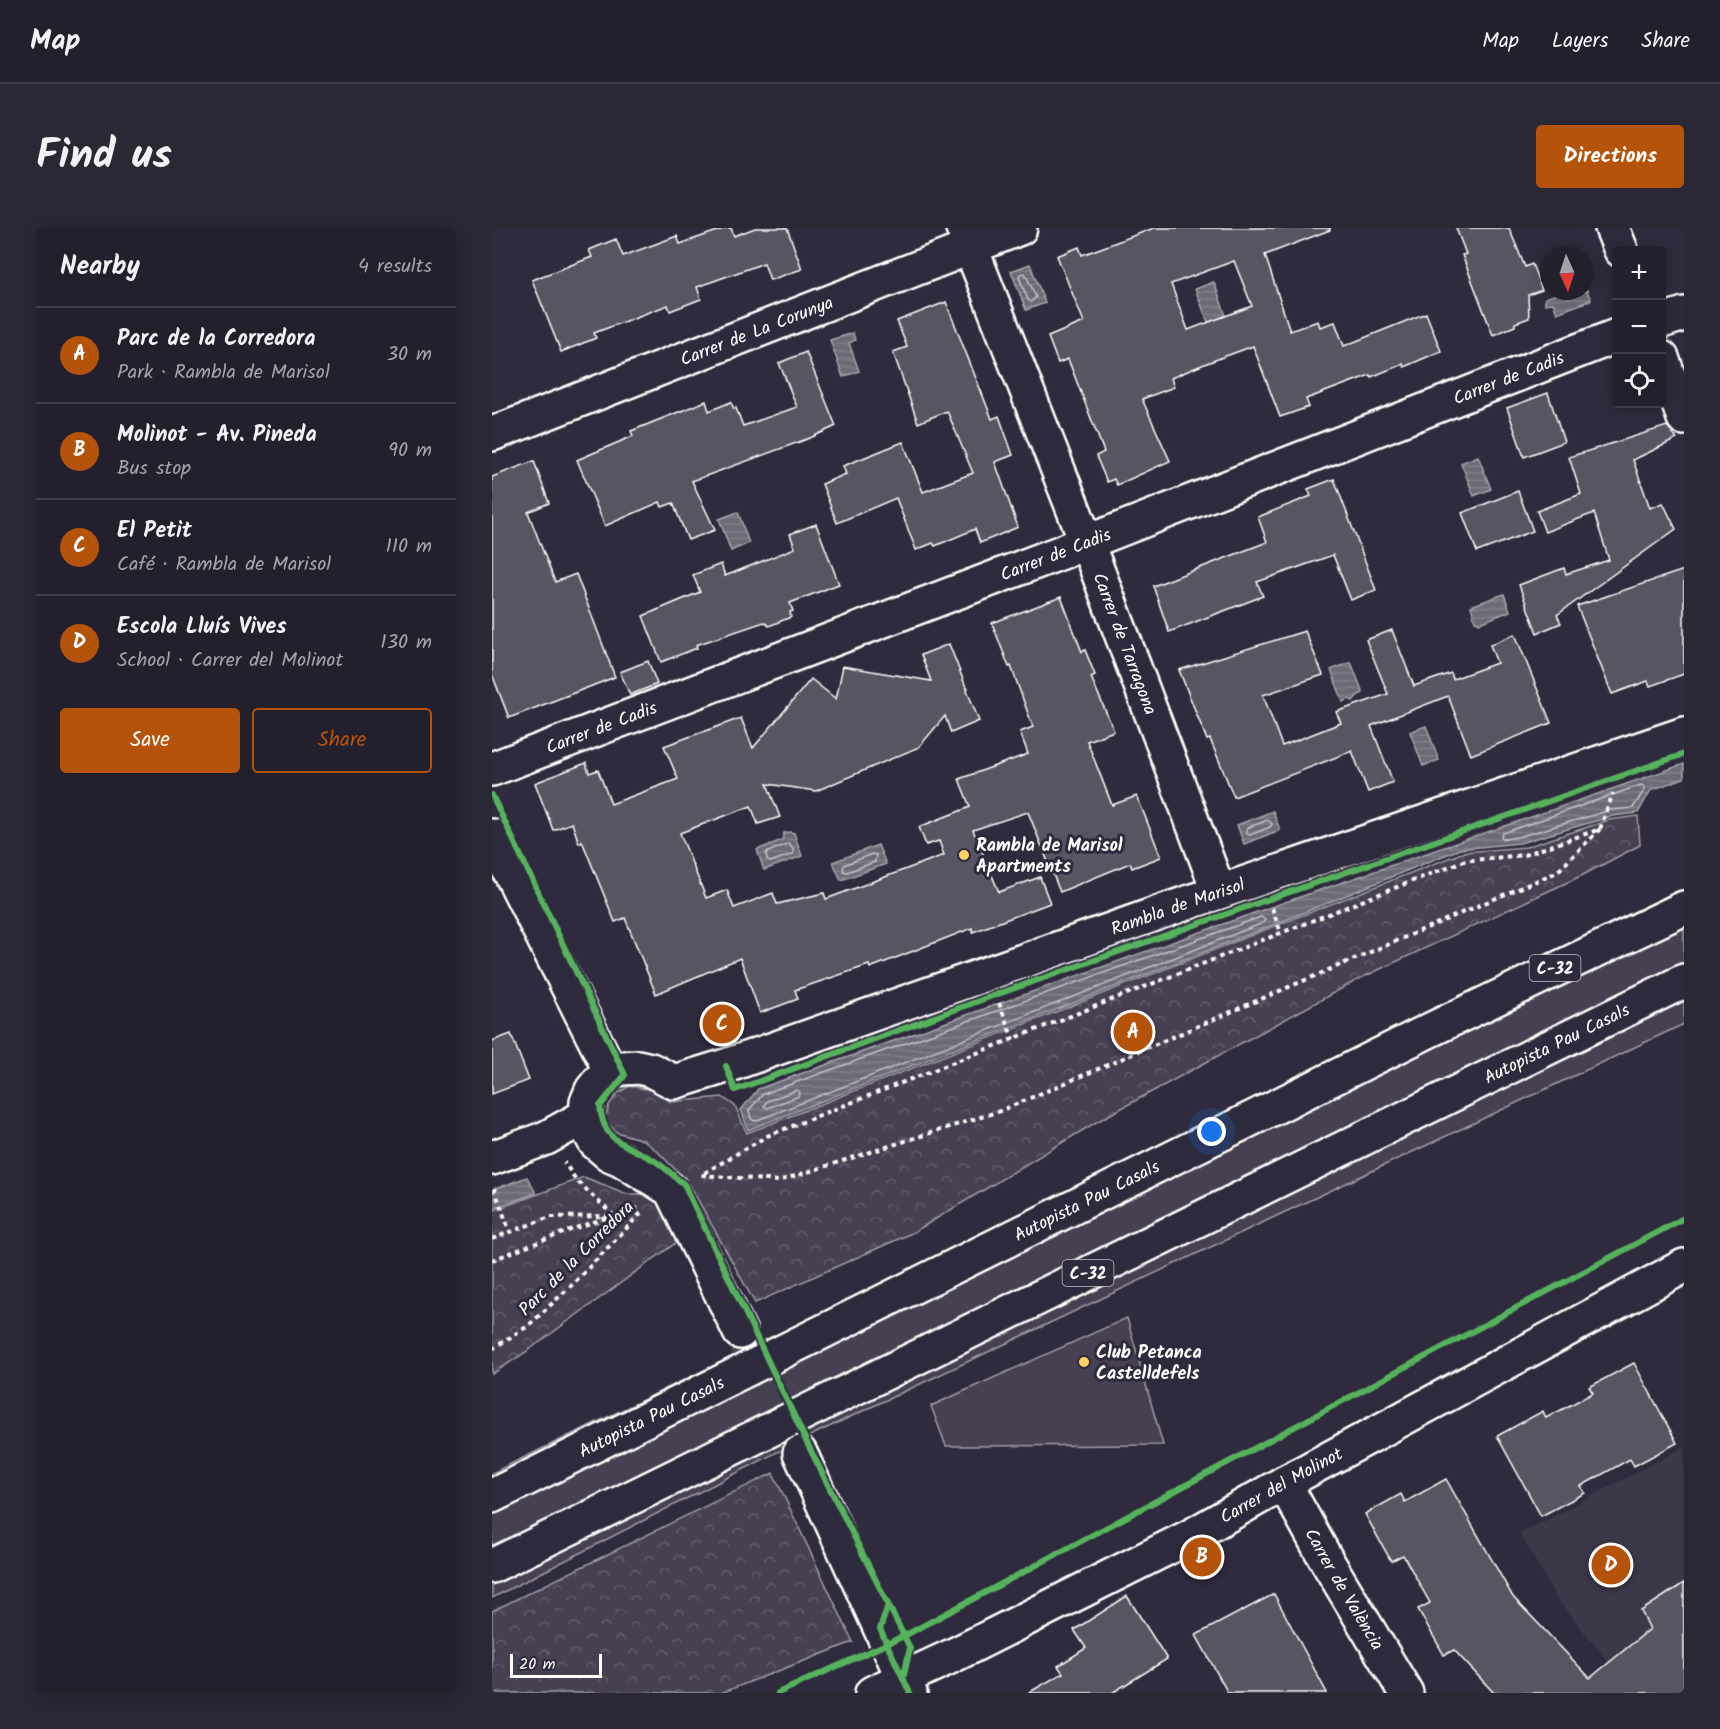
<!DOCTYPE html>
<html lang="en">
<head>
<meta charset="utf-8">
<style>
  body { margin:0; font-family:Kalam,sans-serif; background:#2b2836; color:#f1f3f6 }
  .controls { position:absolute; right:18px; top:18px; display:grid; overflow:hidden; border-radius:6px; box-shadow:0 3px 15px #0003 }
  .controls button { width:54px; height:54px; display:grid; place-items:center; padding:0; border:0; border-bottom:2px solid #403e4a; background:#23202e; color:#f1f3f6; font:30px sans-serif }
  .compass { position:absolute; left:1048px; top:18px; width:54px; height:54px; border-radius:50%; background:#23202e; box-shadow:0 3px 15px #0003; rotate:177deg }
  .scale { position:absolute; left:18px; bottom:15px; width:92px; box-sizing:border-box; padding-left:6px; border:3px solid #fff; border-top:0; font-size:16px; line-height:21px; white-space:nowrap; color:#fff; -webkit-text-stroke:4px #2f2a3d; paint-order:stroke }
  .you { position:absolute; left:720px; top:904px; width:21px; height:21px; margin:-15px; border:4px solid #fff; border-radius:50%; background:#1a73e8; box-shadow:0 0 0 9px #1a73e833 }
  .badge { display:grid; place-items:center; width:39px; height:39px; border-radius:50%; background:#b45309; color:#fff; font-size:20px; font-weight:700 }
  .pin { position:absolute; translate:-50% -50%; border:3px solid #fff; box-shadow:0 2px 6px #0006 }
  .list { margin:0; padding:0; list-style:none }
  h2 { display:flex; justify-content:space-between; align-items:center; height:78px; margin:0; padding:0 24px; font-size:26px }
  h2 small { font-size:20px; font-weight:400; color:#a3a3aa }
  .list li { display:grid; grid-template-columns:39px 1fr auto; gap:18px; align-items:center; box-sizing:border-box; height:96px; padding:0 24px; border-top:2px solid #403e4a }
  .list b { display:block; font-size:22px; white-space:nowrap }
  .list p { margin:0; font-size:20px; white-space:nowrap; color:#a3a3aa }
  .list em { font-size:20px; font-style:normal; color:#a3a3aa }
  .actions { display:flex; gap:12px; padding:18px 24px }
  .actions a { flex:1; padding:14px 0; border:2px solid #b45309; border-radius:6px; text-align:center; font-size:21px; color:#b45309 }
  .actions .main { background:#b45309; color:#fff }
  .icon { flex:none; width:33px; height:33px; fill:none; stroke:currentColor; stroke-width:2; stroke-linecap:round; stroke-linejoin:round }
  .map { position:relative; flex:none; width:1192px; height:1465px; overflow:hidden; border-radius:6px }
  header { display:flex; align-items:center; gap:36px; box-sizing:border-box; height:84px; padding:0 30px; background:#23202e; border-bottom:2px solid #403e4a }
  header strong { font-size:28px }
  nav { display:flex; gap:33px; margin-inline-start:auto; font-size:21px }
  .intro { display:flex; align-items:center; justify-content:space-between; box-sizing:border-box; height:144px; padding:0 36px }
  h1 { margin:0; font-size:42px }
  .button { padding:15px 27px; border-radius:6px; background:#b45309; color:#fff; font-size:21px; font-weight:700 }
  main { display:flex; gap:36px; padding:0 36px }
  aside { flex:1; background:#23202e; border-radius:6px; box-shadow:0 3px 15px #0003 }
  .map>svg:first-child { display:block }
</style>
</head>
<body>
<header>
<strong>Map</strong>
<nav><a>Map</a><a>Layers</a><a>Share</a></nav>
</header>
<div class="intro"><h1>Find us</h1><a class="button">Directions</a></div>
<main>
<aside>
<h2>Nearby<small>4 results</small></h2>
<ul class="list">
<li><span class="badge">A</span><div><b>Parc de la Corredora</b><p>Park · Rambla de Marisol</p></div><em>30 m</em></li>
<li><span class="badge">B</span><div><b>Molinot - Av. Pineda</b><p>Bus stop</p></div><em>90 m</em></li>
<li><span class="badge">C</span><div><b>El Petit</b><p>Café · Rambla de Marisol</p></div><em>110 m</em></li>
<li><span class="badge">D</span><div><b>Escola Lluís Vives</b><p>School · Carrer del Molinot</p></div><em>130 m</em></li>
</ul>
<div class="actions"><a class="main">Save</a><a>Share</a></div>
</aside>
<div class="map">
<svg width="1192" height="1465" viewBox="0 0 1192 1465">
  <defs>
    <pattern id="forest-crowns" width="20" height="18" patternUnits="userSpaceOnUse" patternTransform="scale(1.5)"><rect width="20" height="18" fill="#464152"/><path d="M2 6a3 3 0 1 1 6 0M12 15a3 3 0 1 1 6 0" fill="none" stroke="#625e6c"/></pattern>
    <pattern id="water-rules" width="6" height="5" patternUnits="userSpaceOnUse" patternTransform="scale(1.5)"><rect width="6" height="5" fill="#6d6a77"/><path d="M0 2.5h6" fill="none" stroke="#83808b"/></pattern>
  </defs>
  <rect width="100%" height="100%" fill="#2f2a3d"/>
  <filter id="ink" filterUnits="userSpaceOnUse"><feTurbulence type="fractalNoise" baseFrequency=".0167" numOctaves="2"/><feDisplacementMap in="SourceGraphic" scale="12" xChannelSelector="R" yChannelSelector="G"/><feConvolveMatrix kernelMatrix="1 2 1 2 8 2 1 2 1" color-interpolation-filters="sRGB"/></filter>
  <g filter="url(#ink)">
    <path fill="#3c3749" d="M1192,1219V1465L1117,1435L1064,1369L1028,1306Z"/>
    <g fill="#464152" stroke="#a2a0a8" stroke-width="1.5">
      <path d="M1192,666V796L305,1214L0,1370V1245Z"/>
      <path d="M635,1090L671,1217L454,1218L439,1178Z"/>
    </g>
    <g fill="url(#forest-crowns)" stroke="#a2a0a8" stroke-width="1.5">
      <path d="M1146,588L1148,617L1089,648L869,750L606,893L422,1004L263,1075L196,954L165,923L151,912L124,904L113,892L117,877L126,865L137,858L160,862L179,874L230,869L243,878L255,905L972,624L1034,619L1117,592Z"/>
      <path d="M92,949L135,966H160L189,1011L34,1124L0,1146V983Z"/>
      <path d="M281,1245L361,1414L229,1465H0V1383Z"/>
    </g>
    <g fill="url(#water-rules)" stroke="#a7a6ad" stroke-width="1.5">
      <path d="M538,36L553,75L534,82L519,43Z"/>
      <path d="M722,54L734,88L716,94L703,61Z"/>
      <path d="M1093,58L1099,72L1065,85L1061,75L1053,76V70L1074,63H1093Z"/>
      <path d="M361,105L363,112L357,115L367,143L351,149L338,112Z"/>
      <path d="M986,228L999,261L982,268L969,235Z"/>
      <path d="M246,284L257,315L239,323L227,291Z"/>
      <path d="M1012,366L1018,383L988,395L983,393L979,378Z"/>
      <path d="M859,434L871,465L865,468L861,473L857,471L851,474L839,442Z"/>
      <path d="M934,498L947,532L931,538L918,504Z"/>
      <path d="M1192,536V550L1159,562L1146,585L1121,588L1028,615L968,621L786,695L256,902L249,882L266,861L779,679Z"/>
      <path d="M781,583L788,602L752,616L745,597Z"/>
      <path d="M298,604L302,605L310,628L272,642L265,622L290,612L292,605Z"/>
      <path d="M386,617L394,636L349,652L341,634Z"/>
      <path d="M35,949L44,965L0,981V962Z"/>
    </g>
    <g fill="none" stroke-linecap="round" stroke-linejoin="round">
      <g stroke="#c5c3c9" stroke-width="1.5">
        <path d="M533,45L544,69L539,74L536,72L527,49L528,46Z"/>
        <path d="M1149,557L1152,558L1153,561L1141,580L1119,582L1026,609L1012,611L1009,609L1011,605Z"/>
        <path d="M776,592L780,596L778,599L758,607L755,606V600Z"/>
        <path d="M297,615L302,622L301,626L278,634L275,632L274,625Z"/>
        <path d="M380,626L384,627L383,634L355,644L351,643L352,637Z"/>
        <path d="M769,689L773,691L771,695L263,893L259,891L257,882L271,866Z"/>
        <path d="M305,862L308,864L307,868L275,880L272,878L275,873Z"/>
      </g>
    </g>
    <g fill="#595564" stroke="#fff" stroke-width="1.5" fill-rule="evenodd">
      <path d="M234,0H239L242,8L263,0H295L310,41L278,52L272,35L205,59L209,71L178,83L176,77L102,105L104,110L69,124L40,52L100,29L97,22L124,11L131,28L185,8L188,16Z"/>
      <path d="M662,0H838V2L773,27L798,103L826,93L828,99L843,94L852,118L934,85L949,123L912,139L911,136L879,149L878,147L814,171L817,179L788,189L761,118L715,135L679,150L682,159L650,171L678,233L625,257L622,251L615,254L604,228L612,224L576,131L566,135L556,109L592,94L565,28L587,19L590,27ZM742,33L760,78L696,102L679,56Z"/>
      <path d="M964,0H1017L1033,39L1040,36L1050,62L1036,67L1037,90L1023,95V98L1001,107L970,27L974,26Z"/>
      <path d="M454,74L500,191L507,188L521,227L503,234L526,299L488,315L483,301L443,318L441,315L424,322L404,270L345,295L330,256L354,246L351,238L411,214L431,264L481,245L455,183L426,195L401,124L415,119L405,93Z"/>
      <path d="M314,124L344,198L318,210L200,253L223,302L196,312L181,275L170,279L168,274L113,298L85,232L141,208L139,203L214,173L217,183L239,174L242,181L244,180L251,198L305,179L287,135Z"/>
      <path d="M1056,165L1072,214L1032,229L1015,180Z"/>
      <path d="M1175,198L1185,211L1141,232L1158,280L1171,275L1184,301L1065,387L1069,395L1045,405L1027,357L1072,340L1074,346L1117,332L1102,285L1053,304L1045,283L1089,266L1077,229Z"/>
      <path d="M42,233L57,275L36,284L63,354L84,346L123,449L17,490L0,446V249Z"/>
      <path d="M842,251L884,362L859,372L841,327L765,354L771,368L677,404L661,358L775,314L766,289L819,268L816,261Z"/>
      <path d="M1026,263L1041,303L985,324L970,285Z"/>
      <path d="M324,296L347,356L298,375L301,383L298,384L299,389L277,398L272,394L204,417L205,420L169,434L151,388L208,364L201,347L229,336L233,348L303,320L298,306Z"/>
      <path d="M1192,342V446L1158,458L1156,453L1120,466L1085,378Z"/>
      <path d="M569,369L590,424L593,422L603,447L599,449L622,503L595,513L620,577L645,568L669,629L640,640L638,635L568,664L536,584L481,602L507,664L548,649L558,675L481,704L480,700L378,740L377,737L303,762L306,771L268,785L248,730L164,766L133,690L123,694L90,613L87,615L80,595L61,602L43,555L94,535L97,545L106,542L119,576L186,551L172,518L249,490L261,520L319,451L344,471L351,438L439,453L429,427L457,416L474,459L476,460L475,462L487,493L459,505L453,488L427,519L324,563L275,556L288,589L266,596L259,578L188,605L214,670L235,662L242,680L281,665L285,676L332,665L334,671L452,627L447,613L434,617L427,599L478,579L467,551L536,526L528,504L541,499L519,438L517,439L500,395Z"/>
      <path d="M900,402L922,458L959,445L961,451L1005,435L998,417L1023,406L1059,495L979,527L956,468L879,498L901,554L876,564L860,523L742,569L718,511L715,512L687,442L813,403L831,447L771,467L790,518L849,495L844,484L896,466L874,412Z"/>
      <path d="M156,433L165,456L138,467L128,444Z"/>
      <path d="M19,806L37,852L0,866V813Z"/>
      <path d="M1142,1135L1185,1215L1142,1238L1138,1231L1089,1258L1093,1265L1049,1288L1005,1208L1051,1183L1054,1190L1101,1165L1097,1159Z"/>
      <path d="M954,1251L1021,1369L1098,1450L1158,1401L1149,1383L1192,1355V1465H1002L962,1422L952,1427L926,1381L938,1375L911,1327L899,1333L873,1286L909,1266L913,1274Z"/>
      <path d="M782,1366L835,1465H736L704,1407Z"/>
      <path d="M635,1368L675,1431L620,1465H536L571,1445L566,1438L594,1420L582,1402Z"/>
    </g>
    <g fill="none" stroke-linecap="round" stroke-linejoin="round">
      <path stroke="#443f50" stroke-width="33" stroke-dasharray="33 16" stroke-linecap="butt" d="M248,1104L306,1221"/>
      <defs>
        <g id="street">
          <path id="s1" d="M471,0L603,336L727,664"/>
          <path d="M1120,0L1129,22"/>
          <path d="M1170,93L1192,86"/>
          <path d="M1170,130L1192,190"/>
          <path id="s2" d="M0,206L528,0"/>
          <path id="s3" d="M0,541L570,324L1124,108"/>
          <path d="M0,608L119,844"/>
          <path d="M0,930L54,910L94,888"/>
          <path id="s4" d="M248,1104L179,962L129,931L117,926L103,914L97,903L94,888L95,874L100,862L108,852L119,844L130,840L146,839L159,842L182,854L234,838L692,676L1192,506"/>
          <path d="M308,1225L418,1465"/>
          <path id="s5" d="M792,1255L835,1333L914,1465"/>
          <path id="s6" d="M380,1465L460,1428L697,1309L792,1255L1192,1038"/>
        </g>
        <g id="highway">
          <path id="s7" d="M0,1268L936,803L1192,680"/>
          <path id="s8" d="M0,1338L1192,753"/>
        </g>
      </defs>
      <use href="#street" stroke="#fff" stroke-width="38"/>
      <use href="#highway" stroke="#fff" stroke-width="38"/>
      <g stroke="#fff" stroke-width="4" stroke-dasharray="4.5 4.5" stroke-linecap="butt">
        <path d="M1108,601L1065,644L508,883L287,953L209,947L275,908L971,633L1032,627L1108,601L1121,565"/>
        <path d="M780,680L789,705"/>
        <path d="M507,775L521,811"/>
        <path d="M2,960L18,1004"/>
        <path d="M0,1011L58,989L122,988L84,952L72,934"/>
        <path d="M0,1032L89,998L146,980"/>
        <path d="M0,1121L36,1098L81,1056L152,982"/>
      </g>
      <use href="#street" stroke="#2f2a3d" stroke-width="33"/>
      <use href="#highway" stroke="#2f2a3d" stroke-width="33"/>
      <defs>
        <g id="cycleway">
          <path d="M0,567L133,847L108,878C111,916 135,916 163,933C173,939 182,949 192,956L316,1217L418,1420L411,1451"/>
          <path d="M234,838L243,862L503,767L1192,526"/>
          <path d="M396,1377L388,1401L418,1465"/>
          <path d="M286,1465L412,1408L1192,990"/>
        </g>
      </defs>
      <use href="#cycleway" stroke="#2f2a3d" stroke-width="10"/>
      <use href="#cycleway" stroke="#56b35d" stroke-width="6"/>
    </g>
  </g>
  <g fill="#ffd166" stroke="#2f2a3d" stroke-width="2">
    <circle cx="472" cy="627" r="6"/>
    <circle cx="592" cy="1134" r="6"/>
  </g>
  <g text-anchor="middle" stroke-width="6" stroke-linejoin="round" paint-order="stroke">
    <g fill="#2f2a3d" stroke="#c1bfc5" stroke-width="1.5">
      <rect x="1037.5" y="727" width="51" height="26" rx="4.5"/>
      <rect x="570.5" y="1032" width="51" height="26" rx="4.5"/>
    </g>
    <g font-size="16" font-weight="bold" fill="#fff">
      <text x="1063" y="746">C-32</text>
      <text x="596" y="1051">C-32</text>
    </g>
    <g font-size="18" fill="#fff" stroke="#2f2a3d">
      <text dy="6" stroke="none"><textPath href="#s2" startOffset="284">Carrer de La Corunya</textPath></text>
      <text dy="6" stroke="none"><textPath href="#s3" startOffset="1089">Carrer de Cadis</textPath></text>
      <text dy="6" stroke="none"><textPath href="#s3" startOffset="603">Carrer de Cadis</textPath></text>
      <text dy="6" stroke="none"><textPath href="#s1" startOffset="446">Carrer de Tarragona</textPath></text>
      <text dy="6" stroke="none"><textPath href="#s3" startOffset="117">Carrer de Cadis</textPath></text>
      <text dy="6" stroke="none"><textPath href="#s4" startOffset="930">Rambla de Marisol</textPath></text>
      <text dy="6" stroke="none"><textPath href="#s8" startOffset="1186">Autopista Pau Casals</textPath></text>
      <text dy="6" stroke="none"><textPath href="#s7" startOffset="664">Autopista Pau Casals</textPath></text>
      <text transform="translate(84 1030) rotate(-45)" y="6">Parc de la Corredora</text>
      <text dy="6" stroke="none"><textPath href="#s7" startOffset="178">Autopista Pau Casals</textPath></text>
      <text dy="6" stroke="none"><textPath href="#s6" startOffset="459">Carrer del Molinot</textPath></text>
      <text dy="6" stroke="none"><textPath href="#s5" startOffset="122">Carrer de València</textPath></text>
    </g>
    <g font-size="18" font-weight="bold" fill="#fff" stroke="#2f2a3d" text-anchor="start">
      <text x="484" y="623">Rambla de Marisol<tspan x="484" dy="21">Apartments</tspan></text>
      <text x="604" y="1130">Club Petanca<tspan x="604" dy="21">Castelldefels</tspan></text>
    </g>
  </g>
</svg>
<div class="controls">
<button>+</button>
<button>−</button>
<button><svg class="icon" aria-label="locate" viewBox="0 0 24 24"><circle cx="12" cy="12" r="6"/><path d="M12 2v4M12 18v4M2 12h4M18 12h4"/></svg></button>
</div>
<svg class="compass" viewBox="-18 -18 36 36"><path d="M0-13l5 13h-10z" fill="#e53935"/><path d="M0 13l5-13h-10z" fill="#a3a3aa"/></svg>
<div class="scale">20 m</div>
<div class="you"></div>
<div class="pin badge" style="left:641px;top:804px">A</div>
<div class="pin badge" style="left:710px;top:1329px">B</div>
<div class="pin badge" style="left:230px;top:796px">C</div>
<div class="pin badge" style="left:1119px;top:1337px">D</div>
</div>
</main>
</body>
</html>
